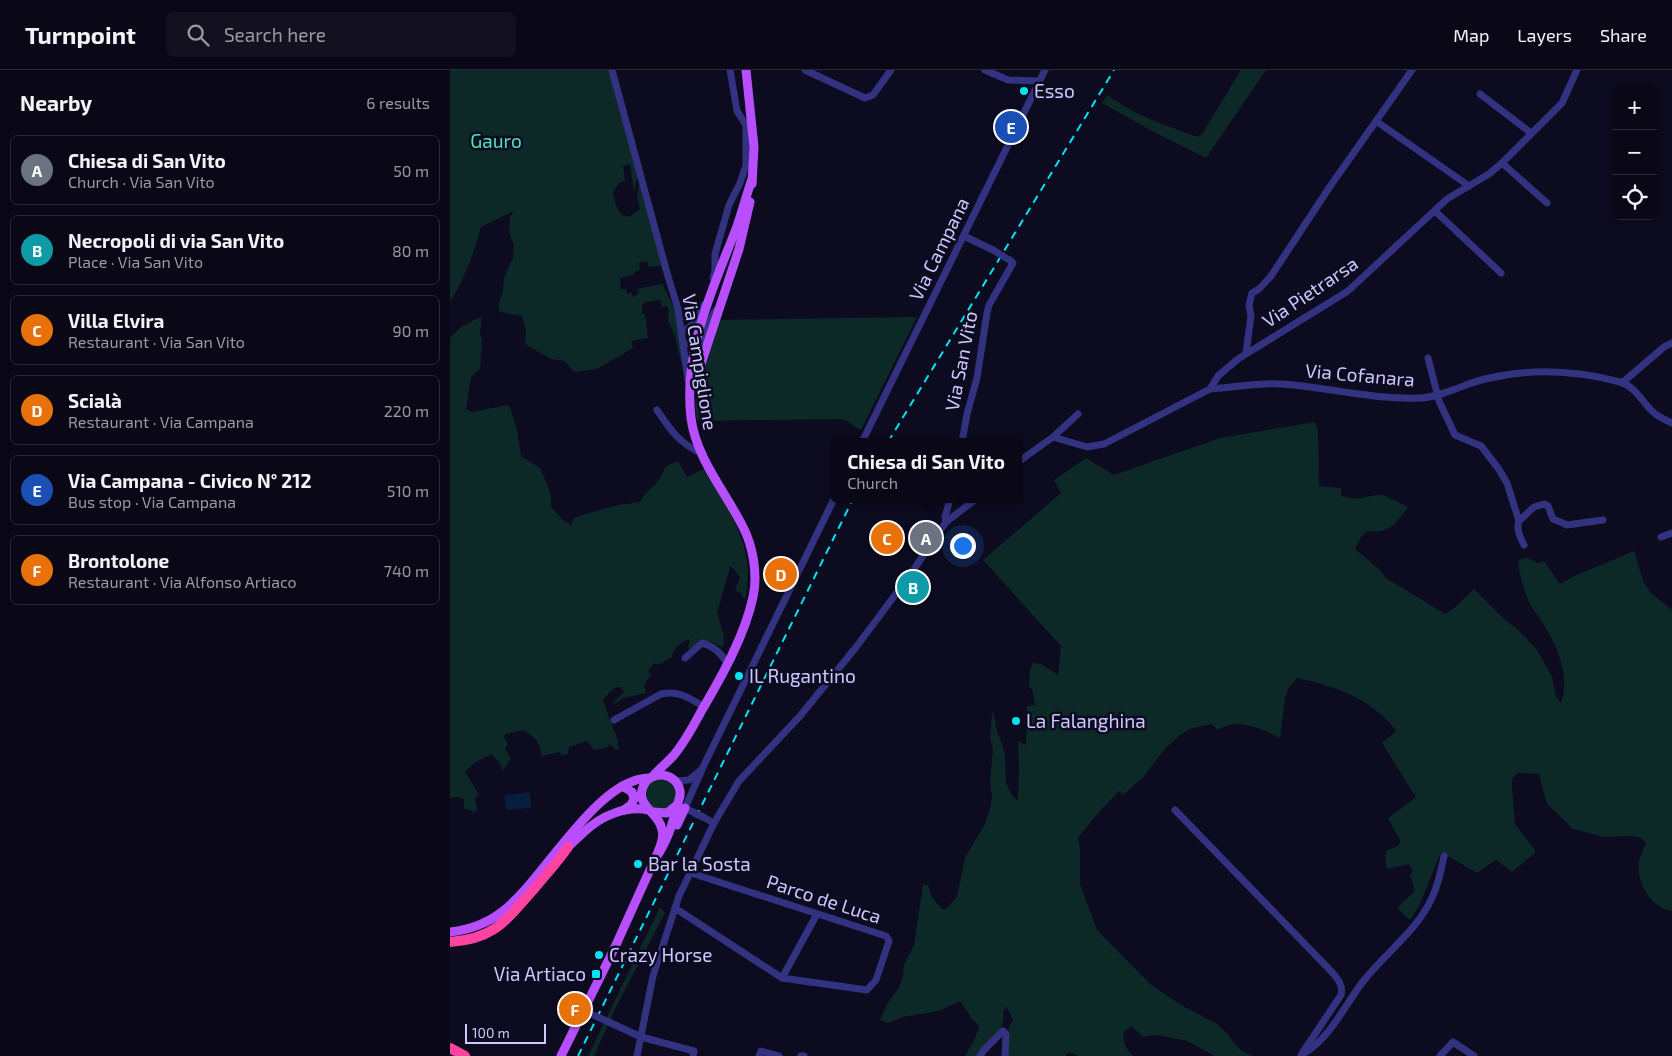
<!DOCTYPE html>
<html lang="en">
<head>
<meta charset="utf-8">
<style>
  body { margin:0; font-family:"Exo 2",sans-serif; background:#131120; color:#f1f3f6 }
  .controls { position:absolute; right:15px; top:15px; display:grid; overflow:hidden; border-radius:8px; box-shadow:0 2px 12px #0003 }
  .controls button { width:45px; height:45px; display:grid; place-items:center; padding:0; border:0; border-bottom:1px solid #2a2936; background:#0a0817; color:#f1f3f6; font:25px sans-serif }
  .scale { position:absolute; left:15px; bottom:12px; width:81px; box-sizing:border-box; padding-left:5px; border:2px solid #cdc8ff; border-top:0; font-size:14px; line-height:18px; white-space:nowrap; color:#cdc8ff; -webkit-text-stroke:4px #0d0b1f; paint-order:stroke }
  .you { position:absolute; left:512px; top:475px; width:18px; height:18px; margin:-12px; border:4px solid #fff; border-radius:50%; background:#1a73e8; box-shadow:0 0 0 8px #1a73e833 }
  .badge { display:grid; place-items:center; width:32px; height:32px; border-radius:50%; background:#00e3f3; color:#fff; font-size:16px; font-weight:700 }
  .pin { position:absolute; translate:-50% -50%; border:2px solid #fff; box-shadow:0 1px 5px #0006 }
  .popup { position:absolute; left:380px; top:368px; width:192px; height:65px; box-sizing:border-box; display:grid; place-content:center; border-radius:8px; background:#0a0817; filter:drop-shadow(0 1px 4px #0005); font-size:16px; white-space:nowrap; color:#999aa1 }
  .popup b { font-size:19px; color:#f1f3f6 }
  .popup::after { content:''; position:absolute; left:50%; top:100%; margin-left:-10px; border:10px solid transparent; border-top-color:#0a0817 }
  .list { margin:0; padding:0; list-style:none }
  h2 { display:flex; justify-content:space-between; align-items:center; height:65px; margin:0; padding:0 20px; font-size:21px }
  h2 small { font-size:16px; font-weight:400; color:#999aa1 }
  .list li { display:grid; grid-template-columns:32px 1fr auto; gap:15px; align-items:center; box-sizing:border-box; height:70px; margin:0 10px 10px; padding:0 10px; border:1px solid #2a2936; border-radius:8px }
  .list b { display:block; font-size:19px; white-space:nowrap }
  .list p { margin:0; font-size:16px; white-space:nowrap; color:#999aa1 }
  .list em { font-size:16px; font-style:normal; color:#999aa1 }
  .icon { flex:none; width:28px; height:28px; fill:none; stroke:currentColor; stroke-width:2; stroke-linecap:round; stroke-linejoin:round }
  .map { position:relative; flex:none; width:1222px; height:986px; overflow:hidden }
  header { display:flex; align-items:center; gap:30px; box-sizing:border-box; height:70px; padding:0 25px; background:#0a0817; border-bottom:1px solid #2a2936 }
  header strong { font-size:24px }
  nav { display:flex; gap:28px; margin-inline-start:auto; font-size:18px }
  .search { width:350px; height:45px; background:#131120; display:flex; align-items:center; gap:12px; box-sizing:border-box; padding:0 18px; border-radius:8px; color:#999aa1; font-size:19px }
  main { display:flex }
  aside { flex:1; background:#0a0817 }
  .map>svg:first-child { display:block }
</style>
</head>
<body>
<header>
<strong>Turnpoint</strong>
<div class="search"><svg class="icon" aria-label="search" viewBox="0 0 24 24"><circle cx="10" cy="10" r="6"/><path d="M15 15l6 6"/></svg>Search here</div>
<nav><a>Map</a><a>Layers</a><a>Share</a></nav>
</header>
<main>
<aside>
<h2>Nearby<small>6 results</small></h2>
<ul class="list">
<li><span class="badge" style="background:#6b7280">A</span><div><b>Chiesa di San Vito</b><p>Church · Via San Vito</p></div><em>50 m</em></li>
<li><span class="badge" style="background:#0f9aa8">B</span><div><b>Necropoli di via San Vito</b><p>Place · Via San Vito</p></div><em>80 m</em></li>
<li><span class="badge" style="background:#e8710a">C</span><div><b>Villa Elvira</b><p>Restaurant · Via San Vito</p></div><em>90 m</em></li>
<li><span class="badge" style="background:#e8710a">D</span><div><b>Scialà</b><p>Restaurant · Via Campana</p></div><em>220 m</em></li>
<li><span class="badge" style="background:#1a4fb4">E</span><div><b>Via Campana - Civico N° 212</b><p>Bus stop · Via Campana</p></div><em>510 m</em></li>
<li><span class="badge" style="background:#e8710a">F</span><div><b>Brontolone</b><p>Restaurant · Via Alfonso Artiaco</p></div><em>740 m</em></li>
</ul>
</aside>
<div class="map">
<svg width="1222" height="986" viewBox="0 0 1222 986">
  <rect width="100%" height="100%" fill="#0d0b1f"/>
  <g fill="#0d2927">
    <path d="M0,0H160L188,105L184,122L180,94L173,96L175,111L169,113L163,122C166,138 171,157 190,139L187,126L189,113L212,196L199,197L197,191L189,193L190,200L184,202L185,204L170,208L171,219H176L177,224L181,222L183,227L189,223L187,219L212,214L225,239L233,299L224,263L218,250L219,241L217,236L212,237L210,230L195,232L192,236V244H195L198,268L181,271L183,278L147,299L124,302L115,291L101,289L75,274L76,260L72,246L50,242L48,236L53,222L54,208L63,188L64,176L59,162L60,147L64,141L31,157C24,183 15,208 0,232Z"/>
    <path d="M791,0H816L756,88L706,63L652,33L657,25C685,45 716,56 748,67L752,64Z"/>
    <path d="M32,246L30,263L32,270L30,299L21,307L16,339L22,342L57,335L60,337L67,360L71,386L90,398L101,424V437L113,450L121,455L124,448L131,445L169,435L190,432C197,418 210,415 215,397L228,391L237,407L255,398C271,427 291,456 297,490C299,503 297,516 296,529L292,527V523L285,521L290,507L282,497H280L267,543L274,567L273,577C269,576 265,573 261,572C252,568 246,577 238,579L240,569C233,570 222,579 222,587L208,595L204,593L198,602L201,604L194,615L196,623L174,628L164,634L163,633L174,622L171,617C163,616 158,624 153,630C158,644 162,658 169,672L167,674L169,679L166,680L160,674L157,677L144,680L137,671L119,677L118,684L111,685L110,682L92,686C88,669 87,669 73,660L56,664L54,666L58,675L55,678L61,689L56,695L55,699L52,700L50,694L42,684L24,693L15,702L29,725L25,728L27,739L24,743L21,740L14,739V729L7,727L0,728V268L11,257Z"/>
    <path d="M467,247L411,360C404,358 400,350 391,349L248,351C237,329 261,274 269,250Z"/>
    <path d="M865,352L868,360L869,416L891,418V426L907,429L926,425H933L958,437C946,453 940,464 917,461L911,467L905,479L930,500L936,508L995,544L1003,539L1024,519L1054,549L1068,560L1087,580L1102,607L1106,627L1111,633C1121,607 1106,573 1092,552C1089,546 1084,542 1081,536C1074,522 1070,507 1068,491L1070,489L1077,488L1088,493L1094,491L1110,514L1129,504L1184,481L1194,513L1200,522L1222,540V841C1201,838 1186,813 1189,792C1190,786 1194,779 1196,773L1191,768L1184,766L1154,767L1123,759L1097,734L1089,704L1067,703L1062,709V718L1065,754L1085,780V783L1062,802L1046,790L1027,803L991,782L969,836L960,850L947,838L965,821L960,804L963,802L959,794L937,799L935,785L937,780L946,777L950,773V770L938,748L966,727L932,673L946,661C925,630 883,615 847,608L839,617L835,628L830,668C811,659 788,647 768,660L762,654L739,659L730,665L715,679L693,707L673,725L669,721L649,742L628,768L630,778V814L647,860L701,915L731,935L767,954L776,962L789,979L803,986H765L737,971L707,965L693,967L682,956L674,962C672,972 676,979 683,986H629L619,982L616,986H556L559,957L563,950L557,937L553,941C557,960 540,972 528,986H515L524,970L529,958L528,954L522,949L510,931L488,941L453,947L439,953L430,950L437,934L448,919L453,907L454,895L464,875L473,815H478L482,827L492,839H496L507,827L515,788L535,754L540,739L542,727L540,712L543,680L540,667L542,644L543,642C545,648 545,655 547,661C549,668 552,673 554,680C558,701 550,715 568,731L569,696L568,671L576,675L577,636L585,635L582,619L579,618L580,600L583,593L591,594L608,605L611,576L533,490L611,423L604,410L636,388L664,405L770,368Z"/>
    <circle cx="211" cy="724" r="16"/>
    <path d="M210,837L215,843L166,937L144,986H138Z"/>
  </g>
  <path fill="#081e41" d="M80,722L81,738L56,740L55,726L56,725Z"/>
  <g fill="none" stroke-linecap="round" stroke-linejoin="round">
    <g stroke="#333281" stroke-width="7">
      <path d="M162,0L217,203L228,239L238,310"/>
      <path d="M355,0L415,28L423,25L441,0"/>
      <path d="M535,0L558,10L589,11"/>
      <path d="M1030,24L1081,63"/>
      <path d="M926,51L1019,116"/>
      <path d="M1052,93L1097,133"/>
      <path d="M985,141L1051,203"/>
      <path d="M514,166L543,180"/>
      <path d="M263,208L265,200V184L279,135L290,113L296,95V55L287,41L280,0"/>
      <path d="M232,261C244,258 249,245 254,235"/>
      <path d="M233,272L244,276C259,268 256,252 266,240"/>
      <path d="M796,283L801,246L799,235L802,223L809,219L821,206L881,115L962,0"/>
      <path d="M978,288L989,331L1005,365L1031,376L1048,398L1057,413L1069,451C1066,459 1070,467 1074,475"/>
      <path d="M1172,313L1214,277L1222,273"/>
      <path d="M760,319C784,318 807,312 831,314C877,317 924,330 970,328C992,327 1014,314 1035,309C1080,298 1125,300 1170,312C1185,316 1192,332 1203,342C1208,347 1215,350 1222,353"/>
      <path d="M207,340C221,361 230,374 253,384"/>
      <path d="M603,367L628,344"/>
      <path d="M412,372L595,0"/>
      <path d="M512,372L517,344L527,308L537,243L539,235L563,193L561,191"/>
      <path d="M568,392L603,367L637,377L654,374L760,319L768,306L788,289L898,221L997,129L1039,104L1052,93L1112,33L1127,0"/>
      <path d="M1069,451L1084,437L1094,434L1098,436L1103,449L1117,455L1153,450"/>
      <path d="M496,452L526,429"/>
      <path d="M1211,467L1222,463"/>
      <path d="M235,588L252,573C264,576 271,583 277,593"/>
      <path d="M164,650L211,624C228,620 240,628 254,637"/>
      <path d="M225,711L239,710L251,700"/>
      <path d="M725,740L879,899C885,906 894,914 891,925L851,985"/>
      <path d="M245,743L235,738L254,695L384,429"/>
      <path d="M264,753L289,711L350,646L407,576L460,505L496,452L495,447L500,429"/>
      <path d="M225,838L332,908L417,920L426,910L439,871L436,866L241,803"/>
      <path d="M332,908L367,844"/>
      <path d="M161,953L191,967L244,981L243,986"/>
      <path d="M853,984C881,968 895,934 915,909C937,882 966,861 981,830C988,816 991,801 994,786"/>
      <path d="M187,986L203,906L229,826L264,753L253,747"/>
      <path d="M309,986L311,981L329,986"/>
      <path d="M351,986H354"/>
      <path d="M530,986L534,980L553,961L556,964L555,986"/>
      <path d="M990,986L1003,972L1024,986"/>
    </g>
    <g stroke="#b84fff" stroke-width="9">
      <path d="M296,0L304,77L302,114"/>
      <path d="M244,315L289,179L300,132"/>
      <path d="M203,706C210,698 218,692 224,685C235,672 244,655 252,640C272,606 295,565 303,527C308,505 303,476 293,457C275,421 246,388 241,348C233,280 262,221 286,159C292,143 296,126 302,109"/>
      <path d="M172,716L182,722L184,729L181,735L174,740"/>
      <path d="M203,742L217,743L227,735"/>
      <path d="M227,755L235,738"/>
      <path d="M113,781C121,775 127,768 134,762C151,746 176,735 199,740"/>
      <path d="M0,862C18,860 38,853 53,841C93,811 147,707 200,708"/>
      <path d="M111,986L165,877L208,782C211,775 214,767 212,760C210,743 185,736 193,717C200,699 227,702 230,721C231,727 228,731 227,736C222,756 217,772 205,789"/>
    </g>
    <g stroke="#ff43a3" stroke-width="10">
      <path d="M0,872C45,869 56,850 84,819C95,805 108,792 118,777"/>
      <path d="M0,978L15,986"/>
    </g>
    <g stroke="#00e3f3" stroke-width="2" stroke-dasharray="8 6" stroke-linecap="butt">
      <path d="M438,372L664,0"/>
      <path d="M128,986L403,429"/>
    </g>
    <g stroke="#333281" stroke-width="7">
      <path d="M543,180L561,191"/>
      <path d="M245,743L253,747"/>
      <path d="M141,944L161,953"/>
    </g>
  </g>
  <g fill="#00e3f3" stroke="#0d0b1f" stroke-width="2">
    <circle cx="574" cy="21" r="5"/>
    <circle cx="289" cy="606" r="5"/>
    <circle cx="566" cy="651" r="5"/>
    <circle cx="188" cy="794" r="5"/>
    <circle cx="149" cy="885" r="5"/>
    <rect x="141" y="899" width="10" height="10" rx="2.5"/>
  </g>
  <g text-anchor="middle" stroke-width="5" stroke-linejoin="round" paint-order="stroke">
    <g font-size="19" fill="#cdc8ff" stroke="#0d0b1f" text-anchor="start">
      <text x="584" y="28">Esso</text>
      <text x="299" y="613">IL Rugantino</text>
      <text x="576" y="658">La Falanghina</text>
      <text x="198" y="801">Bar la Sosta</text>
      <text x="159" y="892">Crazy Horse</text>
      <text x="136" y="911" text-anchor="end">Via Artiaco</text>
    </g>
    <g font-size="19" fill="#4de6bb" stroke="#0d0b1f">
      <text x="46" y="78">Gauro</text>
    </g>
    <g font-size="19" fill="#cdc8ff" stroke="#0d0b1f">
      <text transform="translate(489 179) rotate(-64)" y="7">Via Campana</text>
      <text transform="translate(860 222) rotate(-34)" y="7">Via Pietrarsa</text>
      <text transform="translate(511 291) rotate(-79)" y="7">Via San Vito</text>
      <text transform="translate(250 292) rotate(81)" y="7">Via Campiglione</text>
      <text transform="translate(910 305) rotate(5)" y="7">Via Cofanara</text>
      <text transform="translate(374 829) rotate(18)" y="7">Parco de Luca</text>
    </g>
  </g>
</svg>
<div class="controls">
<button>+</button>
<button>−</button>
<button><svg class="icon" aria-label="locate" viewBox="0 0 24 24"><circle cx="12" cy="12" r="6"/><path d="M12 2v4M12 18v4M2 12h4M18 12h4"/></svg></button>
</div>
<div class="scale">100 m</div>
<div class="you"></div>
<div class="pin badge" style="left:476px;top:468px;background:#6b7280">A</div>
<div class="popup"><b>Chiesa di San Vito</b>Church</div>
<div class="pin badge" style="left:463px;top:517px;background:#0f9aa8">B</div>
<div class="pin badge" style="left:437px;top:468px;background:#e8710a">C</div>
<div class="pin badge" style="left:331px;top:504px;background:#e8710a">D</div>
<div class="pin badge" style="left:561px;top:57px;background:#1a4fb4">E</div>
<div class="pin badge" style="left:125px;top:939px;background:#e8710a">F</div>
</div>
</main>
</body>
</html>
